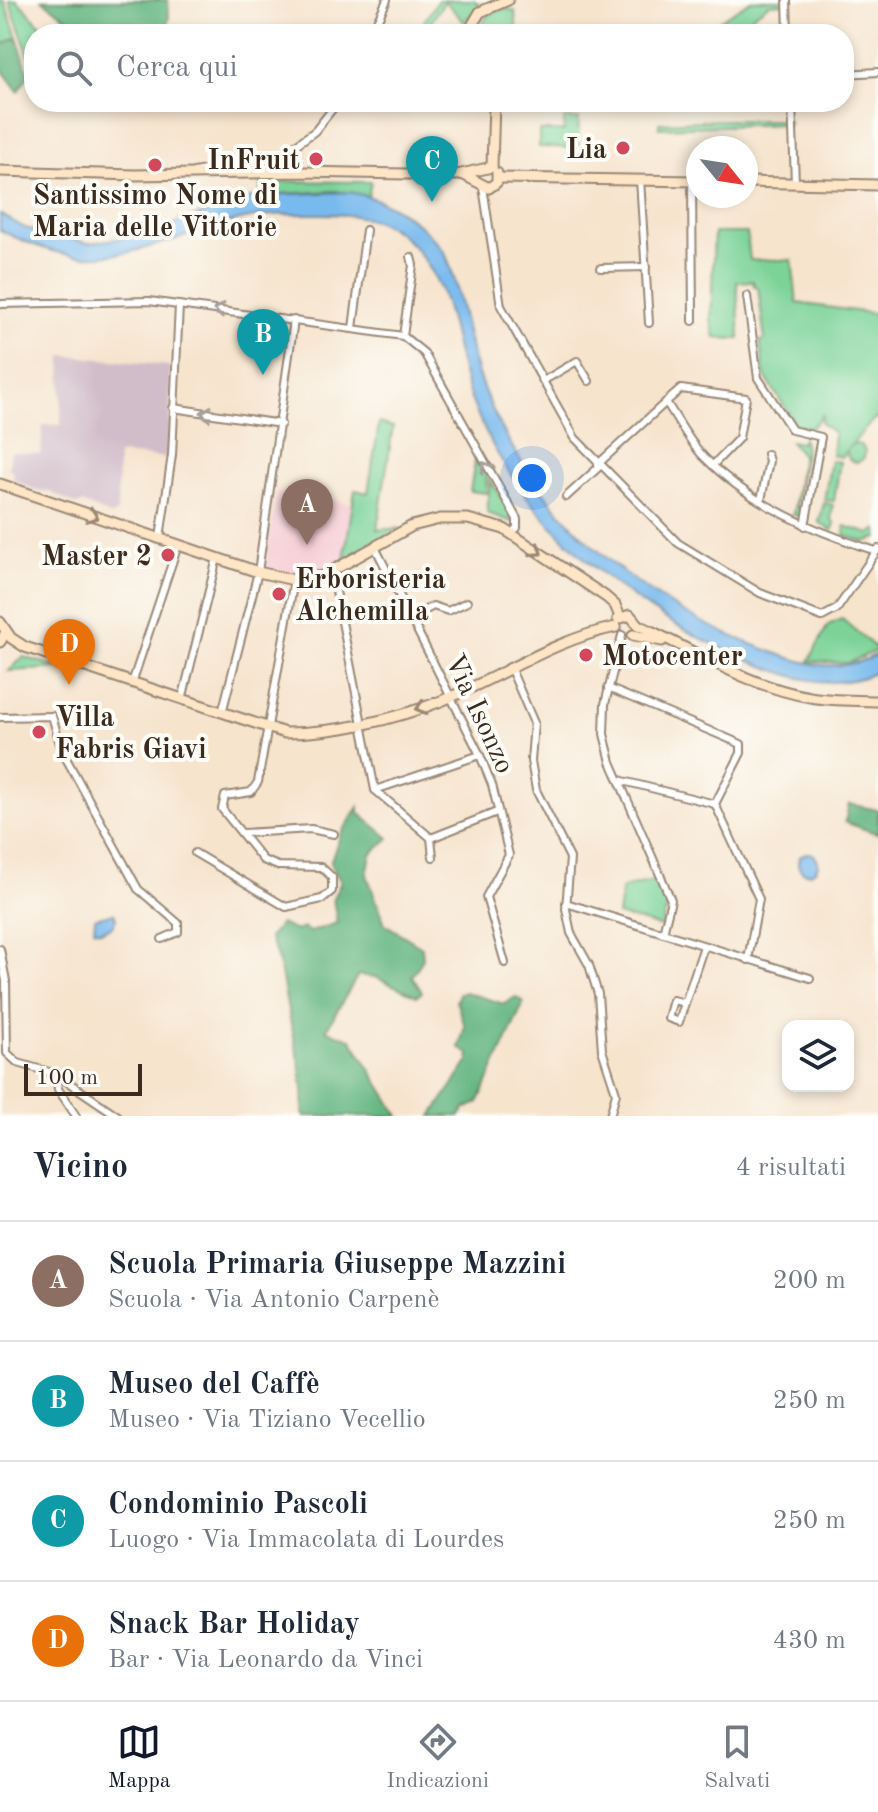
<!DOCTYPE html>
<html lang="it">
<head>
<meta charset="utf-8">
<style>
  body { margin:0; font-family:"Old Standard TT",serif; background:#f6f6f7; color:#1f2937 }
  .controls { position:absolute; right:24px; bottom:24px; display:grid; overflow:hidden; border-radius:16px; box-shadow:0 4px 12px #0003 }
  .controls button { width:72px; height:72px; display:grid; place-items:center; padding:0; border:0; border-bottom:2px solid #e0e1e3; background:#fff; color:#1f2937; font:40px sans-serif }
  .compass { position:absolute; left:686px; top:136px; width:72px; height:72px; border-radius:50%; background:#fff; box-shadow:0 4px 12px #0003; rotate:120deg }
  .scale { position:absolute; left:24px; bottom:20px; width:118px; box-sizing:border-box; padding-left:8px; border:4px solid #3b2a1e; border-top:0; font-size:22px; line-height:28px; white-space:nowrap; color:#3b2a1e; -webkit-text-stroke:6px #fdfcf7; paint-order:stroke }
  .you { position:absolute; left:532px; top:478px; width:28px; height:28px; margin:-20px; border:6px solid #fff; border-radius:50%; background:#1a73e8; box-shadow:0 0 0 12px #1a73e833 }
  .badge { display:grid; place-items:center; width:52px; height:52px; border-radius:50%; background:#111827; color:#fff; font-size:26px; font-weight:700 }
  .pin { position:absolute; translate:-50% -66px; filter:drop-shadow(0 2px 4px #0008) }
  .pin::after { content:''; position:absolute; top:42px; width:28px; height:24px; background:inherit; clip-path:polygon(0 0,100% 0,50% 100%) }
  .list { margin:0; padding:0; list-style:none }
  h2 { display:flex; justify-content:space-between; align-items:center; height:104px; margin:0; padding:0 32px; font-size:34px }
  h2 small { font-size:26px; font-weight:400; color:#747a83 }
  .list li { display:grid; grid-template-columns:52px 1fr auto; gap:24px; align-items:center; box-sizing:border-box; height:120px; padding:0 32px; border-top:2px solid #e0e1e3 }
  .list b { display:block; font-size:30px; white-space:nowrap }
  .list p { margin:0; font-size:26px; white-space:nowrap; color:#747a83 }
  .list em { font-size:26px; font-style:normal; color:#747a83 }
  .icon { flex:none; width:44px; height:44px; fill:none; stroke:currentColor; stroke-width:2; stroke-linecap:round; stroke-linejoin:round }
  .map { position:relative; flex:none; width:878px; height:1116px; overflow:hidden }
  .search { position:absolute; background:#fff; box-shadow:0 4px 12px #0003; left:24px; right:24px; top:24px; height:88px; display:flex; align-items:center; gap:20px; box-sizing:border-box; padding:0 28px; border-radius:32px; color:#747a83; font-size:30px }
  .sheet { height:584px; background:#fff }
  nav { display:flex; justify-content:space-around; align-items:center; box-sizing:border-box; height:112px; border-top:2px solid #e0e1e3; background:#fff; font-size:22px; color:#747a83 }
  nav a { display:grid; justify-items:center; gap:4px }
  nav .on { color:#111827 }
  .map>svg:first-child { display:block }
</style>
</head>
<body>
<div class="map">
<svg width="878" height="1116" viewBox="0 0 878 1116">
  <rect width="100%" height="100%" fill="#fdfcf7"/>
  <filter id="ink" filterUnits="userSpaceOnUse"><feTurbulence type="fractalNoise" baseFrequency=".0125" numOctaves="2"/><feDisplacementMap in="SourceGraphic" scale="16" xChannelSelector="R" yChannelSelector="G"/><feConvolveMatrix kernelMatrix="1 2 1 2 8 2 1 2 1" color-interpolation-filters="sRGB"/></filter>
  <filter id="wash" filterUnits="userSpaceOnUse"><feTurbulence type="fractalNoise" baseFrequency=".006" numOctaves="4" result="noise"/><feDisplacementMap in="SourceGraphic" scale="32" xChannelSelector="R" yChannelSelector="G"/><feGaussianBlur stdDeviation="1.8" result="paint"/><feColorMatrix in="noise" values="0 0 0 0 0 0 0 0 0 0 0 0 0 0 0 0 0 1.4 0 .05"/><feComposite in="paint" operator="in"/></filter>
  <g filter="url(#wash)">
    <rect width="100%" height="100%" fill="#f6e4cd"/>
    <path fill="#f6cfd6" d="M299,490L353,505L344,559L318,572L291,576L265,568L276,493L297,496Z"/>
    <path fill="#d1bdc9" d="M62,355L170,366V458L118,454L117,512L112,516L82,503L77,505L48,491L35,490L13,479L14,471L9,469L11,452L41,454L43,425H61Z"/>
    <g fill="#7bd398" stroke="#5b7e5b" stroke-width="2">
      <path d="M0,0H4L17,37L0,46Z"/>
      <path d="M9,0H17L49,34H34V70Z"/>
      <path d="M438,0H474L480,5L464,22L445,1L423,34H416Z"/>
      <path d="M752,0H783V3L769,4L752,16L751,34H721L714,24Z"/>
      <path d="M504,8L515,11L517,34H474L488,15Z"/>
      <path d="M564,119H579L578,148L539,147V131H564Z"/>
      <path d="M719,120H789V124L659,128V123Z"/>
      <path d="M260,181L371,182L368,196L335,191L260,195Z"/>
      <path d="M714,233H747L750,260H792L797,303L878,314V420L874,419L841,457L832,455L834,433L821,423L823,414L812,427L796,425L764,375L760,341L765,340L758,287L754,286L753,281L737,282L740,339L715,338L711,320Z"/>
      <path d="M379,423L393,427L377,530L400,528L344,559L355,490L368,493Z"/>
      <path d="M803,438L805,451L796,506L805,511L798,516L793,515L802,455L790,441L801,443Z"/>
      <circle cx="856" cy="453" r="9"/>
      <path d="M831,460L840,462L834,501L824,500Z"/>
      <path d="M475,461L487,475L486,493L470,491Z"/>
      <path d="M490,479L514,518L513,522L487,513Z"/>
      <path d="M824,503L833,505L831,520L835,524L832,531L819,522Z"/>
      <path d="M845,526L870,534L878,529V538L864,542L845,536Z"/>
      <path d="M842,619L878,650L848,663L809,661L828,625Z"/>
      <path d="M23,657L62,668L9,671Z"/>
      <path d="M658,880L668,904L661,927L618,915L622,888Z"/>
    </g>
    <g fill="#64b580" stroke="#50704f" stroke-width="2">
      <path d="M42,0H168L169,18L165,34H90Z"/>
      <path d="M17,37L29,75L18,91L0,67V46Z"/>
      <path d="M849,804L878,810V834L845,822Z"/>
      <path d="M359,807V813L389,838L371,854L367,875L385,924L422,947L423,959L412,976L422,992L417,996L375,977L358,975L326,1030L351,1039L399,1116H303C306,1079 295,1046 288,1010C282,984 282,963 269,938L280,924L296,931L303,928L310,932L337,923L333,898L341,882L330,863L341,834Z"/>
      <path d="M465,992L504,1004L516,997L524,1002L478,1103L465,1109L460,1116H432L469,1061V1054L459,1047L465,1026L456,1001L459,994Z"/>
    </g>
    <g fill="#79baee" stroke="#5a7286" stroke-width="2">
      <path d="M349,192C387,198 423,222 445,253C464,298 466,348 485,393C534,510 633,598 751,644C794,660 834,678 878,654V671C832,695 783,675 739,656C626,609 516,516 471,399C448,338 455,282 403,236C381,217 351,214 323,214C297,214 271,213 245,219C191,231 137,259 80,256C53,254 24,242 0,230V214L25,228L88,243L136,236L260,195Z"/>
      <circle cx="808" cy="863" r="10"/>
      <path d="M114,913L116,919L112,927L101,931L94,929L95,918Z"/>
    </g>
  </g>
  <g filter="url(#ink)">
    <g fill="none" stroke-linecap="round" stroke-linejoin="round">
      <defs>
        <g id="street">
          <path d="M787,0L788,34"/>
          <path d="M371,34L387,0"/>
          <path d="M844,74L878,72"/>
          <path d="M792,102L795,183"/>
          <path d="M194,172L279,157L315,131L338,102"/>
          <path d="M640,179L649,323"/>
          <path d="M692,180L693,321"/>
          <path d="M483,187L501,306L575,438L678,543L760,593L822,617L837,609L878,549"/>
          <path d="M601,268L646,267"/>
          <path d="M747,296L758,378L792,430L821,437L805,526"/>
          <path d="M0,304L149,301L403,336L424,353L517,519V528L511,533"/>
          <path d="M353,328L366,230"/>
          <path d="M403,336L413,265L411,257"/>
          <path d="M543,381L577,361L589,381"/>
          <path d="M173,408L281,424"/>
          <path d="M598,464L666,402"/>
          <path d="M713,465L739,438L746,398L681,389L666,402C678,420 689,442 705,458C751,505 814,531 876,551"/>
          <path d="M566,497L600,466"/>
          <path d="M761,500L769,461L767,454"/>
          <path d="M160,538L172,455L179,305"/>
          <path d="M375,547L480,755L492,785L509,855L486,897L505,963"/>
          <path d="M332,571L375,790L431,838L433,857"/>
          <path d="M411,618L433,606L448,611L467,602"/>
          <path d="M622,635L605,704L604,734L611,762L671,900L663,933"/>
          <path d="M510,667L534,723L531,761L536,790L570,858L566,909L571,933L589,965L598,994L602,1050L616,1093L610,1116"/>
          <path d="M132,683L178,545"/>
          <path d="M608,688L741,744V753L715,804L759,899L748,960"/>
          <path d="M182,700L217,558"/>
          <path d="M222,713L258,572L294,320"/>
          <path d="M0,717L52,716L62,751L138,889L178,923V932L162,939"/>
          <path d="M619,780L715,804"/>
          <path d="M375,790L480,755"/>
          <path d="M243,833L311,829L334,834"/>
          <path d="M431,838L497,812"/>
          <path d="M195,853L286,907L322,899L332,891V877L321,867L278,866L263,860L222,809L225,796L251,792L258,782L294,580"/>
          <path d="M566,903L810,978"/>
          <path d="M0,949L6,981L7,1053L18,1063L56,1074L58,1089L76,1116"/>
          <path d="M685,1003L679,1022L668,1018L673,1000L685,1003L704,946"/>
          <path d="M56,1074L118,1116"/>
        </g>
        <g id="secondary">
          <path d="M467,34L480,12L508,0"/>
          <path d="M492,167L494,102"/>
          <path d="M0,171L135,175L302,172L457,175L492,167"/>
          <path d="M464,175L489,188L497,182V173"/>
          <path d="M498,178L698,181"/>
          <path d="M746,182L878,185"/>
          <path d="M0,484L258,572L294,580L323,576L412,526L440,519H468L504,529L606,597L615,605L620,617"/>
          <path d="M618,619L630,615L638,625"/>
          <path d="M0,622L11,638L25,647L285,733C335,733 394,720 441,701C500,678 552,640 616,627"/>
          <path d="M638,625C694,650 749,687 810,697C832,701 855,700 878,701"/>
          <path d="M633,635L662,641"/>
          <path d="M0,642L6,632"/>
        </g>
      </defs>
      <use href="#street" stroke="#988776" stroke-width="10"/>
      <use href="#secondary" stroke="#988776" stroke-width="13"/>
      <use href="#street" stroke="#fff" stroke-width="6"/>
      <use href="#secondary" stroke="#fde5c5" stroke-width="9"/>
    </g>
    <defs><path id="oneway-chevron" d="M-2-3.5L2.5 0L-2 3.5" fill="none" stroke-width="1.6" stroke-linecap="round" stroke-linejoin="round" transform="scale(2)"/></defs>
    <g stroke="#a79f9a">
      <use href="#oneway-chevron" transform="translate(219 310) rotate(-172)"/>
      <use href="#oneway-chevron" transform="translate(206 413) rotate(-172)"/>
      <use href="#oneway-chevron" transform="translate(486 467) rotate(-121)"/>
    </g>
    <g stroke="#9c8872">
      <use href="#oneway-chevron" transform="translate(93 516) rotate(19)"/>
      <use href="#oneway-chevron" transform="translate(537 551) rotate(34)"/>
      <use href="#oneway-chevron" transform="translate(421 708) rotate(162)"/>
    </g>
  </g>
  <g fill="#d1495b" stroke="#fdfcf7" stroke-width="3">
    <circle cx="623" cy="148" r="8"/>
    <circle cx="316" cy="159" r="8"/>
    <circle cx="155" cy="165" r="8"/>
    <circle cx="168" cy="555" r="8"/>
    <circle cx="279" cy="594" r="8"/>
    <circle cx="586" cy="655" r="8"/>
    <circle cx="39" cy="732" r="8"/>
  </g>
  <g text-anchor="middle" stroke-width="8" stroke-linejoin="round" paint-order="stroke">
    <g font-size="28" font-weight="bold" fill="#3b2a1e" stroke="#fdfcf7" text-anchor="end">
      <text x="607" y="158">Lia</text>
      <text x="300" y="169">InFruit</text>
      <text x="155" y="204" text-anchor="middle">Santissimo Nome di<tspan x="155" dy="32">Maria delle Vittorie</tspan></text>
      <text x="152" y="565">Master 2</text>
      <text x="295" y="588" text-anchor="start">Erboristeria<tspan x="295" dy="32">Alchemilla</tspan></text>
      <text x="602" y="665" text-anchor="start">Motocenter</text>
      <text x="55" y="726" text-anchor="start">Villa<tspan x="55" dy="32">Fabris Giavi</tspan></text>
    </g>
    <g font-size="28" fill="#3b2a1e" stroke="#fdfcf7">
      <text transform="translate(481 713) rotate(65)" y="10">Via Isonzo</text>
    </g>
  </g>
</svg>
<div class="controls">
<button><svg class="icon" aria-label="layers" viewBox="0 0 24 24"><path d="M12 4l9 5-9 5-9-5zM3 14l9 5 9-5"/></svg></button>
</div>
<svg class="compass" viewBox="-18 -18 36 36"><path d="M0-13l5 13h-10z" fill="#e53935"/><path d="M0 13l5-13h-10z" fill="#747a83"/></svg>
<div class="scale">100 m</div>
<div class="you"></div>
<div class="pin badge" style="left:307px;top:545px;background:#8d6e63">A</div>
<div class="pin badge" style="left:263px;top:375px;background:#0f9aa8">B</div>
<div class="pin badge" style="left:432px;top:202px;background:#0f9aa8">C</div>
<div class="pin badge" style="left:69px;top:685px;background:#e8710a">D</div>
<div class="search"><svg class="icon" aria-label="search" viewBox="0 0 24 24"><circle cx="10" cy="10" r="6"/><path d="M15 15l6 6"/></svg>Cerca qui</div>
</div>
<section class="sheet">
<h2>Vicino<small>4 risultati</small></h2>
<ul class="list">
<li><span class="badge" style="background:#8d6e63">A</span><div><b>Scuola Primaria Giuseppe Mazzini</b><p>Scuola · Via Antonio Carpenè</p></div><em>200 m</em></li>
<li><span class="badge" style="background:#0f9aa8">B</span><div><b>Museo del Caffè</b><p>Museo · Via Tiziano Vecellio</p></div><em>250 m</em></li>
<li><span class="badge" style="background:#0f9aa8">C</span><div><b>Condominio Pascoli</b><p>Luogo · Via Immacolata di Lourdes</p></div><em>250 m</em></li>
<li><span class="badge" style="background:#e8710a">D</span><div><b>Snack Bar Holiday</b><p>Bar · Via Leonardo da Vinci</p></div><em>430 m</em></li>
</ul>
</section>
<nav>
<a class="on"><svg class="icon" aria-label="map" viewBox="0 0 24 24"><path d="M3 6l6-2 6 2 6-2v14l-6 2-6-2-6 2zM9 4v14M15 6v14"/></svg>Mappa</a>
<a><svg class="icon" aria-label="directions" viewBox="0 0 24 24"><path d="M12 3l9 9-9 9-9-9zM9 14v-3h6M13 9l2 2-2 2"/></svg>Indicazioni</a>
<a><svg class="icon" aria-label="saved" viewBox="0 0 24 24"><path d="M7 4h10v16l-5-4-5 4z"/></svg>Salvati</a>
</nav>
</body>
</html>
